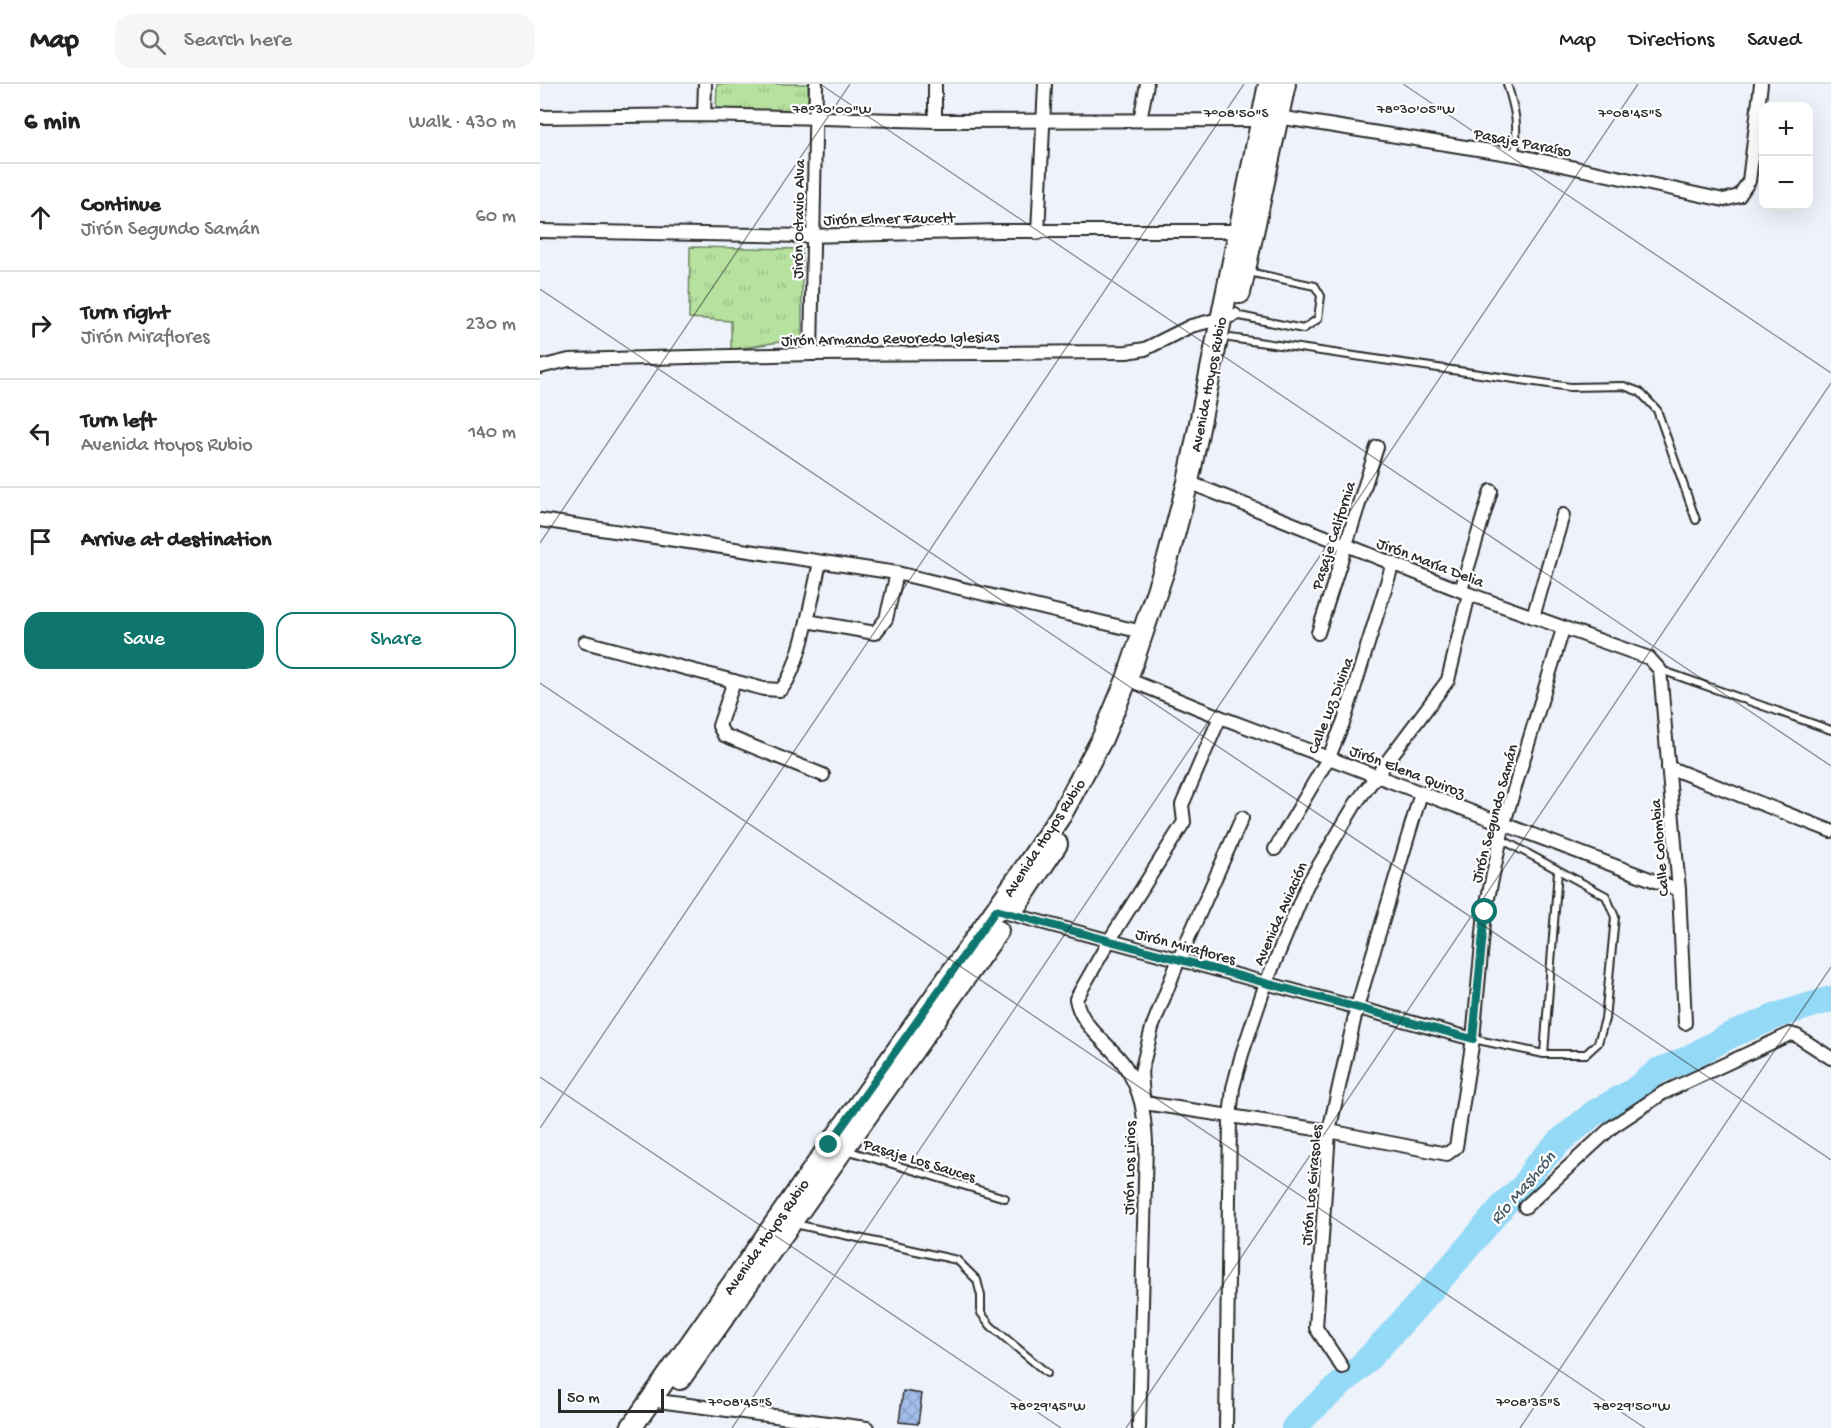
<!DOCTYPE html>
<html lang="en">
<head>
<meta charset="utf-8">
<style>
  body { margin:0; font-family:"Gochi Hand",sans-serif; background:#f6f6f6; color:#222 }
  .controls { position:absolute; right:18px; top:18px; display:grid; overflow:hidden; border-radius:12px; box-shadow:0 6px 24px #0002 }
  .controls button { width:54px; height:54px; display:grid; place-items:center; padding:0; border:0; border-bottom:2px solid #e0e0e0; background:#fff; color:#222; font:30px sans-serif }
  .scale { position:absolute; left:18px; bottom:15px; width:106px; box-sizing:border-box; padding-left:6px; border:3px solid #2b2b2b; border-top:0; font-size:16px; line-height:21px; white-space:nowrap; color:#2b2b2b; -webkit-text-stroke:4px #fff; paint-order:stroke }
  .stop { position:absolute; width:18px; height:18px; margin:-14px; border:4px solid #0f766e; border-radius:50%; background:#fff }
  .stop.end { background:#0f766e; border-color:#fff; box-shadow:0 2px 6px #0008 }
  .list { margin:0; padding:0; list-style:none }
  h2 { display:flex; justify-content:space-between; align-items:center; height:78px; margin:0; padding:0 24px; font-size:26px }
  h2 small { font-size:20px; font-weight:400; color:#767676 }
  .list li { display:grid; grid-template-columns:39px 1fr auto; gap:18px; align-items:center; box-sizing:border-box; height:108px; padding:0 24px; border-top:2px solid #e0e0e0 }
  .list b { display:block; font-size:22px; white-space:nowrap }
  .list p { margin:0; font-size:20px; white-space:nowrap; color:#767676 }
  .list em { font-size:20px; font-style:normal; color:#767676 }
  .actions { display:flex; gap:12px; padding:18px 24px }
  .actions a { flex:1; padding:14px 0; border:2px solid #0f766e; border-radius:18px; text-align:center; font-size:21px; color:#0f766e }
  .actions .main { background:#0f766e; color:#fff }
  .icon { flex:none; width:33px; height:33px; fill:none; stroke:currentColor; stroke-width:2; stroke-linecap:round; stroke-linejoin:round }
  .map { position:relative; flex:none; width:1291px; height:1344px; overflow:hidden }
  header { display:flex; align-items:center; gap:36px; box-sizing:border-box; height:84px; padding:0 30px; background:#fff; border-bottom:2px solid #e0e0e0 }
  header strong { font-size:28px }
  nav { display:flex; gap:33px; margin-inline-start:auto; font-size:21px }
  .search { width:420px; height:54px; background:#f6f6f6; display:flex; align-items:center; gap:15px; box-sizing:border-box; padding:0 21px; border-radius:18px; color:#767676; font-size:22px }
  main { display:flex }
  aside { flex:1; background:#fff }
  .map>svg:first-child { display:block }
</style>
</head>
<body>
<header>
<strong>Map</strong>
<div class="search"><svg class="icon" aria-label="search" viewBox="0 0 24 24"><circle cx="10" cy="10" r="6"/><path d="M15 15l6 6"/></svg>Search here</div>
<nav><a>Map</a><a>Directions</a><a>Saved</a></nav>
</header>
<main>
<aside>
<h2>6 min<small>Walk · 430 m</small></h2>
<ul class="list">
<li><svg class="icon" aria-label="ahead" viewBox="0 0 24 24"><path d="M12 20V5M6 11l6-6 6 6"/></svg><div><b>Continue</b><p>Jirón Segundo Samán</p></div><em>60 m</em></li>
<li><svg class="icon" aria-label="right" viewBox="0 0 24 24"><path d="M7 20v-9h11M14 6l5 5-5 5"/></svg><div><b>Turn right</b><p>Jirón Miraflores</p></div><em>230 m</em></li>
<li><svg class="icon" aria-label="left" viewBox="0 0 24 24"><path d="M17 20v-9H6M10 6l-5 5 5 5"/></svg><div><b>Turn left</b><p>Avenida Hoyos Rubio</p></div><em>140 m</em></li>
<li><svg class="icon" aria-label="arrive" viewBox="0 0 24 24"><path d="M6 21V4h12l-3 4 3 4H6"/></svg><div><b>Arrive at destination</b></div></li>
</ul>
<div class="actions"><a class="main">Save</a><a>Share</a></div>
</aside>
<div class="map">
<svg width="1291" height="1344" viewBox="0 0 1291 1344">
  <defs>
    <pattern id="park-tufts" width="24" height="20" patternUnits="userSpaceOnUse" patternTransform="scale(1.5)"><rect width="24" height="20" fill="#b6e19f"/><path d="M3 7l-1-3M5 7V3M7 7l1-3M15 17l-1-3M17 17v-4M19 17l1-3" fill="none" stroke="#9dc189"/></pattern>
    <pattern id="building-cross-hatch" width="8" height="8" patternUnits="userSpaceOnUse" patternTransform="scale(1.5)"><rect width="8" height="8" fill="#a3beeb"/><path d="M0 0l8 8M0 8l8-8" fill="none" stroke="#8ca3ca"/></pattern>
  </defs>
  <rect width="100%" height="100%" fill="#edf2fb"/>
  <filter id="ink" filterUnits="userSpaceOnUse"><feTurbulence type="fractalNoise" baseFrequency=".0167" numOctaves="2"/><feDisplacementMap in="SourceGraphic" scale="12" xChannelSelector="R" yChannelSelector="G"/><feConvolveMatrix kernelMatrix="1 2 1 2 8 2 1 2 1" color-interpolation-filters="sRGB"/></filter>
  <g filter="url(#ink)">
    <g fill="url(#park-tufts)" stroke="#708665" stroke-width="1.5">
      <path d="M177,0H268V28L176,26Z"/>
      <path d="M150,163L262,165V254L191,266V237L149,234Z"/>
    </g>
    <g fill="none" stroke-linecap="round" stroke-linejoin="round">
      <path stroke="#94d9f6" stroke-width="26" d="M754,1344C775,1319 803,1301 825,1278C874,1227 920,1173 966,1118L984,1102L995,1083L1020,1057L1054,1029L1092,1008L1118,987L1147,975L1191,951L1239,931L1291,915"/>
    </g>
    <path fill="url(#building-cross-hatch)" stroke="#2b2b2b" stroke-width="1.5" d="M363,1307L382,1310L378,1340L359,1338Z"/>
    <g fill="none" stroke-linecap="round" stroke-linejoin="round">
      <defs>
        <g id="lane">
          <path d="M967,0C976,28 978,41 975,71"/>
          <path d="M695,231L763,245L778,235L781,212L775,202L708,188"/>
          <path d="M690,254L1030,303L1084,302L1100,308L1117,326L1156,436"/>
          <path d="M1121,586L1291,646"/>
          <path d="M933,955L1004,970H1046L1058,959L1065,935L1075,833L1066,812L961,755"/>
          <path d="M1004,970L1018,787"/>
          <path d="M306,1066L465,1114"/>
          <path d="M255,1140L417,1176L437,1196L441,1212V1229L451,1242L507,1289"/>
        </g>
        <g id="street">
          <path d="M395,0V37"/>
          <path d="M164,31L165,0"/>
          <path d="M0,33L164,31L395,37L722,36L738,33L975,71L1184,116L1199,112L1209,97L1221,0"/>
          <path d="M600,36L607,0"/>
          <path d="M0,147L266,152L459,147H699"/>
          <path d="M498,149L505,0"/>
          <path d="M271,270L276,0"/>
          <path d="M0,283L29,276L271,270L587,268L605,265L651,242L695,231"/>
          <path d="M648,398L929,510L1109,574L1120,586L1121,597L1139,806L1145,939"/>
          <path d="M0,436L357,489L602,548"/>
          <path d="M921,506L951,407"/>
          <path d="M993,533L1023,431"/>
          <path d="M267,537L335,549L346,535L357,489"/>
          <path d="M778,549L837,363"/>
          <path d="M45,558L224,605L240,606C259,591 274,504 280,478"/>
          <path d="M587,595L680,633L1139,806"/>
          <path d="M194,597L179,642L184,651L283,691"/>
          <path d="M1128,683L1291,747"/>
          <path d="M735,765L789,673L805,634L853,479"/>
          <path d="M456,826L933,955"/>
          <path d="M603,1013L601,988L612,944L639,875L702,734"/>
          <path d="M604,1019L789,1047L907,1070L916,1063L933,955L945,828L964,739L1023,545"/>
          <path d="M985,1123L1072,1043L1123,1009L1250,950L1257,952L1291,974"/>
          <path d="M802,1283L776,1244L789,1047L817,923L881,709"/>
          <path d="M110,1316L327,1344"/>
          <path d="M599,1344L606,1058C604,1027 602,1009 585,982C571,960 541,944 536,915L569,857L644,738L642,721L680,633"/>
          <path d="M686,1344L690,1034L693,1004L702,970L726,899L767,801L816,719L908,596L929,510"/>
        </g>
        <g id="primary">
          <path d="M700,209L745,0"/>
          <path d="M477,820L517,760"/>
          <path d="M140,1295L458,847"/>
          <path d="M91,1344L481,790L521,731L562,655L587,595L628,474L648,398L729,0"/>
        </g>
      </defs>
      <use href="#lane" stroke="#2b2b2b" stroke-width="10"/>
      <use href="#street" stroke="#2b2b2b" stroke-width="16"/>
      <use href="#primary" stroke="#2b2b2b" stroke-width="24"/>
      <use href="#lane" stroke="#fff" stroke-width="6"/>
      <use href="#street" stroke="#fff" stroke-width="12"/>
      <use href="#primary" stroke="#fff" stroke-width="20"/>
    </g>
  </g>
  <g fill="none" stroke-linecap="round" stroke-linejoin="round" filter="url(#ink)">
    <path stroke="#0f766e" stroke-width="8" d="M289,1061L456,826L933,955L945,828"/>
  </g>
  <path fill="none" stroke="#2b2b2b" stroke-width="1.5" stroke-opacity="0.45" d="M280,0L1291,682M863,0L1291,289M0,205L1291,1076M0,459L310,0M0,599L1105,1344M0,993L521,1344M0,1044L704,0M192,1344L1098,0M586,1344L1291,299M980,1344L1291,883"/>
  <g text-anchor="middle" stroke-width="4.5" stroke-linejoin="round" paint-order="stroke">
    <g font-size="16" fill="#2b2b2b" stroke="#fff">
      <text transform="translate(983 57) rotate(11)" y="6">Pasaje Paraíso</text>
      <text transform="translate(349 133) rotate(-1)" y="6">Jirón Elmer Faucett</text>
      <text transform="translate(257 135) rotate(-89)" y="6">Jirón Octavio Alva</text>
      <text transform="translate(350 253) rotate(-1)" y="6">Jirón Armando Revoredo Iglesias</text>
      <text transform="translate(667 300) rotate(-79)" y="6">Avenida Hoyos Rubio</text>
      <text transform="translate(792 451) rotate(-72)" y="6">Pasaje California</text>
      <text transform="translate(891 477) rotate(21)" y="6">Jirón María Delia</text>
      <text transform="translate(789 621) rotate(-69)" y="6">Calle Luz Divina</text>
      <text transform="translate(868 686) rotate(21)" y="6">Jirón Elena Quiroz</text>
      <text transform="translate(953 729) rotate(-75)" y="6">Jirón Segundo Samán</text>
      <text transform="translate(503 753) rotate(-57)" y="6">Avenida Hoyos Rubio</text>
      <text transform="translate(1118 764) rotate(-95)" y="6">Calle Colombia</text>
      <text transform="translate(739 829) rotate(-66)" y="6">Avenida Aviación</text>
      <text transform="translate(646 861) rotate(15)" y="6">Jirón Miraflores</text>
      <text transform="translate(380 1075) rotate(17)" y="6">Pasaje Los Sauces</text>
      <text transform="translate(588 1084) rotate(-89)" y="6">Jirón Los Lirios</text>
      <text transform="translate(770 1101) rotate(-85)" y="6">Jirón Los Girasoles</text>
      <text transform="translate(225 1152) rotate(-55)" y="6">Avenida Hoyos Rubio</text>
    </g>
    <g font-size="18" font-style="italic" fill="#4a5f68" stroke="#fff">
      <text transform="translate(982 1103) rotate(-49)" y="6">Río Mashcón</text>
    </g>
  </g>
  <g font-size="15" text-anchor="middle" fill="#2b2b2b" stroke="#fff" stroke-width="4.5" stroke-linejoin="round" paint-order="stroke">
    <text x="876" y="29">78°30'05"W</text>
    <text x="292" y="29">78°30'00"W</text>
    <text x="696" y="33">7°08'50"S</text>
    <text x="1090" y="33">7°08'45"S</text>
    <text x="200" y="1322">7°08'45"S</text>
    <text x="988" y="1322">7°08'35"S</text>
    <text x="508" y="1326">78°29'45"W</text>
    <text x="1092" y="1326">78°29'50"W</text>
  </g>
</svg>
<div class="controls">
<button>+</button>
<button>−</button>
</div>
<div class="scale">50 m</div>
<div class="stop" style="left:945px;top:828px"></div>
<div class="stop end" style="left:289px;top:1061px"></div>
</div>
</main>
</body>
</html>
